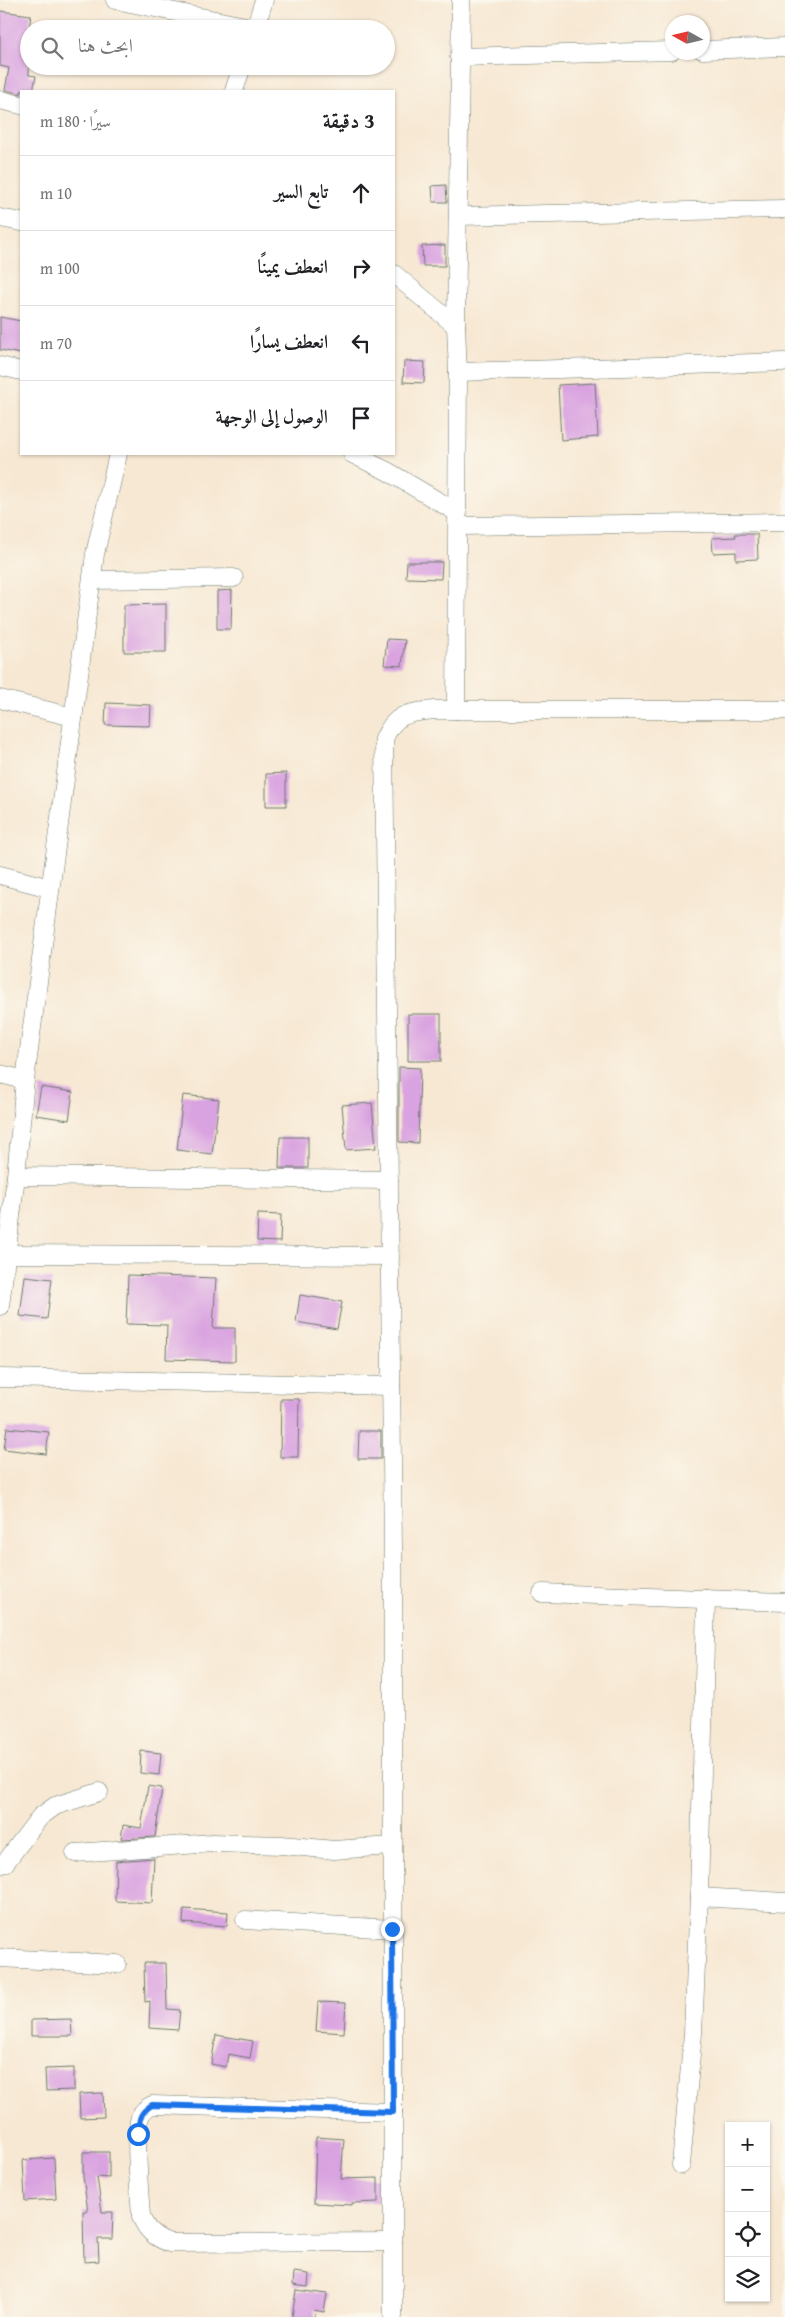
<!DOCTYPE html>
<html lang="ar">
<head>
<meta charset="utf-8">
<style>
  body { margin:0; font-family:"Gentium Book Plus",Amiri,serif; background:#f2f2f2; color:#202124; direction:rtl }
  .controls { position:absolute; right:15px; bottom:15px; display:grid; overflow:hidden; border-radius:0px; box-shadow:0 1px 4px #0004 }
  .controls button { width:45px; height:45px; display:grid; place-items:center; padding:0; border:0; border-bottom:1px solid #e0e0e0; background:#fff; color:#202124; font:25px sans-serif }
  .compass { position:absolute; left:665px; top:15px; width:45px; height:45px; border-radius:50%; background:#fff; box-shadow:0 1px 4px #0004; rotate:278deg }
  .stop { position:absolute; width:15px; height:15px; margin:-11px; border:4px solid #1a73e8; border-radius:50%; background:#fff }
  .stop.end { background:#1a73e8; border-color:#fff; box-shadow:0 1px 5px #0008 }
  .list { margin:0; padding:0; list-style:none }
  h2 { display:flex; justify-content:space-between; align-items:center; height:65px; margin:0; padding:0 20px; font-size:21px }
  h2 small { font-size:16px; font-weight:400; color:#757577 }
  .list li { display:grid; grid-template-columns:32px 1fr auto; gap:15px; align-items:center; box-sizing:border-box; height:75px; padding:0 20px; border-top:1px solid #e0e0e0 }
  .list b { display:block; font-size:19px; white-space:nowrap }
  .list em { font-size:16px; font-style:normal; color:#757577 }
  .icon { flex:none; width:28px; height:28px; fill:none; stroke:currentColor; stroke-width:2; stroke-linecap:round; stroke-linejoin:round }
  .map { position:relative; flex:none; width:785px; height:2317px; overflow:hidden; direction:ltr }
  .search { position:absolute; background:#fff; box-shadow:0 1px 4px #0004; left:20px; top:20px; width:375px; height:55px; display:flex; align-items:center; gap:12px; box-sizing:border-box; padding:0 18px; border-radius:28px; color:#757577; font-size:19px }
  .panel { position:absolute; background:#fff; box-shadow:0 1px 4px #0004; left:20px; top:90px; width:375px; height:365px; border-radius:0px; direction:rtl }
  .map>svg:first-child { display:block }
</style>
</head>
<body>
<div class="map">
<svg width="785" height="2317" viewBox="0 0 785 2317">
  <rect width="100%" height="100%" fill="#fbf7ec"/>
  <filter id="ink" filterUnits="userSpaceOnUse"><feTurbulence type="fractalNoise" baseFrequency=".02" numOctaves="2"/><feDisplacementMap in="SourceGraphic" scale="10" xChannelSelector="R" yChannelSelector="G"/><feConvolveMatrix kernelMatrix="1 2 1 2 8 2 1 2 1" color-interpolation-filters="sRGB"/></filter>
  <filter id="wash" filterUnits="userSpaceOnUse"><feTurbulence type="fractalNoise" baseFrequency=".0096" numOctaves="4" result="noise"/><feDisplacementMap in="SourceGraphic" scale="20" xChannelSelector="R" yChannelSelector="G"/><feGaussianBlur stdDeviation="1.12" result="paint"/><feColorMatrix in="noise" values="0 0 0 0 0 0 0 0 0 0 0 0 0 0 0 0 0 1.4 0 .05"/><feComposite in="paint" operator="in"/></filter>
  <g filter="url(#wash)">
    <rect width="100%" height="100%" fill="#f7e8d3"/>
    <g id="blocks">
      <g fill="#d9a2e0">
        <path d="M0,11L31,15L29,29V75L36,76L33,91H21V94L5,90L9,68L0,66Z"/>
        <path d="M446,185L447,202H433L432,186Z"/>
        <path d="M445,245V266H423L422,246Z"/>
        <path d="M0,317L21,321V354L0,350Z"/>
        <path d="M404,361L425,362L424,383L403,382Z"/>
        <path d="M595,383L598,437L561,440L558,385Z"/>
        <path d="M735,534H757L758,559L736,560V552L713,553L712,538L736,537Z"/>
        <path d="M407,562H442L441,579L406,578Z"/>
        <path d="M232,590L231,629H217V591Z"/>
        <path d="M166,604V652H124V605Z"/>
        <path d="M387,639L405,640L402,666L384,665Z"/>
        <path d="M106,703L151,705L150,726L105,725Z"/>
        <path d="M286,773V806H266V774Z"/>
        <rect x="408" y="1014" width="33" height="47"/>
        <path d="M399,1067L420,1068L418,1143L399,1142Z"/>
        <path d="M41,1087L73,1092L69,1120L36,1115Z"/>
        <path d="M183,1095L219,1099L212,1154L177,1150Z"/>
        <path d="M372,1103L376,1148L346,1150L342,1105Z"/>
        <path d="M280,1137H308V1168H279Z"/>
        <path d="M258,1214L281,1215L280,1242L257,1241Z"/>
        <path d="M128,1275L216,1278L213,1328H235V1361L166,1359L167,1325L126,1324Z"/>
        <path d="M25,1276L52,1279L47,1319L20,1316Z"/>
        <path d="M300,1295L342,1302L337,1329L296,1322Z"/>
        <path d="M281,1399H299L298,1457H280Z"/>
        <path d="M7,1428L49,1432L46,1454L4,1449Z"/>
        <path d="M359,1431H381V1459H358Z"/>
        <path d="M141,1751L161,1753L159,1775L140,1773Z"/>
        <path d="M148,1786L162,1788L155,1837L121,1839L123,1825L141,1828Z"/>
        <path d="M154,1858L152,1903L115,1901L116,1861Z"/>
        <path d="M184,1909L228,1912L227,1926L183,1923Z"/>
        <path d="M144,1963H166L167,2009L180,2010L178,2030L149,2028L150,2001L145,2002Z"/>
        <path d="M318,2002L346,2003L344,2033L316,2031Z"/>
        <path d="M71,2019L72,2036H31V2020Z"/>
        <path d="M216,2035L253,2041L250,2058L228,2054L226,2067L211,2064Z"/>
        <path d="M74,2068V2090L46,2091L45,2069Z"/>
        <path d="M103,2093L104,2117L80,2118L79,2094Z"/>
        <path d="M316,2137L344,2139L341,2179L378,2178V2202L352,2203V2205L314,2203Z"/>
        <path d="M83,2152H109V2178L97,2177L102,2212H113L112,2239H98L99,2261L84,2262L83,2211H88L83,2177Z"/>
        <path d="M54,2158L56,2199L25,2201L23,2160Z"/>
        <path d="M294,2272L309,2274L308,2287L293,2285Z"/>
        <path d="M296,2290L327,2294L324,2312L314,2310L315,2317H292Z"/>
      </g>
    </g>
  </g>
  <g filter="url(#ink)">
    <use href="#blocks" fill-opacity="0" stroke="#6b796c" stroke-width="1"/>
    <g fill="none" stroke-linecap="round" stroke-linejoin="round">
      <defs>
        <g id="minor">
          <path d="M115,0L255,28"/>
          <path d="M255,29L264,0"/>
          <path d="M702,50L785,47"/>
          <path d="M459,57L672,51"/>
          <path d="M234,91L242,66"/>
          <path d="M0,100L21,105"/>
          <path d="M458,216L785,209"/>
          <path d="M0,218L21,222"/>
          <path d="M394,274L456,326"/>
          <path d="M0,366L21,371"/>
          <path d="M458,372L785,362"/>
          <path d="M352,454L387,471L458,513"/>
          <path d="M458,526L785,522"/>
          <path d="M92,580L234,578"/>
          <path d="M0,699L73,717"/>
          <path d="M456,710L458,372L456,326L461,0"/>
          <path d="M0,875L50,888"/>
          <path d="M0,1074L25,1080"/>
          <path d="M16,1176L389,1180"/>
          <path d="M6,1254L390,1256"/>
          <path d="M0,1306L16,1176L25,1080L95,554L118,454"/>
          <path d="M0,1378L391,1386"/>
          <path d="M542,1593L785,1602"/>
          <path d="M75,1853L213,1843L282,1845L334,1850L392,1846"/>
          <path d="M0,1865L5,1863L40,1817L55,1806L99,1792"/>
          <path d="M699,1897L785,1902"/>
          <path d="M245,1920L392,1929"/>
          <path d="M0,1958L117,1964"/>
          <path d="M393,2112L152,2105C148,2107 143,2110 141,2115C133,2129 140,2197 141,2216C146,2231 156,2238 170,2243L393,2242"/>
          <path d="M681,2165L693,2033L699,1897L706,1599"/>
          <path d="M393,2317V1549L384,739C395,713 408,713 434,710H785"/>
        </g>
      </defs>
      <use href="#minor" stroke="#6b796c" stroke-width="19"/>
      <use href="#minor" stroke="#fff" stroke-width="18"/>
    </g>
  </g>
  <g fill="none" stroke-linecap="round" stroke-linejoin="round" filter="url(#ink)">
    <path stroke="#1a73e8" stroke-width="6" d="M138,2134C139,2120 139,2113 152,2105L393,2112L392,1929"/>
  </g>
</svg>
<div class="controls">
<button>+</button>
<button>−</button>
<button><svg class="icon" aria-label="locate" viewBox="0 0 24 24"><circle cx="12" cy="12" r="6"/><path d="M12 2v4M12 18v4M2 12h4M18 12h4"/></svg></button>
<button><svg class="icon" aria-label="layers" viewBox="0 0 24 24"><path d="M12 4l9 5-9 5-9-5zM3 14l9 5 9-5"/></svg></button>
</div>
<svg class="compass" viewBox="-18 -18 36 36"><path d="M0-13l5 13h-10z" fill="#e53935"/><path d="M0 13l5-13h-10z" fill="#757577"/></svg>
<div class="stop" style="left:138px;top:2134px"></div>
<div class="stop end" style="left:392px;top:1929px"></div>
<div class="search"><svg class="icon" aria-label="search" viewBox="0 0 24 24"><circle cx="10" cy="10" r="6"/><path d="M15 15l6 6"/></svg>ابحث هنا</div>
<section class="panel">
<h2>3 دقيقة<small>سيرًا · 180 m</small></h2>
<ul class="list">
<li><svg class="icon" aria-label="ahead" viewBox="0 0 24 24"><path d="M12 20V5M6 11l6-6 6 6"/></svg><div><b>تابع السير</b></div><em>10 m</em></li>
<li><svg class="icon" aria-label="right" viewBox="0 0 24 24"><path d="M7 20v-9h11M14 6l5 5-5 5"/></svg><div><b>انعطف يمينًا</b></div><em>100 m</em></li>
<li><svg class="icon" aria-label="left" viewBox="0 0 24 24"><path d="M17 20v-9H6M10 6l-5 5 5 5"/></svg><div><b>انعطف يسارًا</b></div><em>70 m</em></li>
<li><svg class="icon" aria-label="arrive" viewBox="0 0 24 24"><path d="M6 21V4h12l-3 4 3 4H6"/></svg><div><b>الوصول إلى الوجهة</b></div></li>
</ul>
</section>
</div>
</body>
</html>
